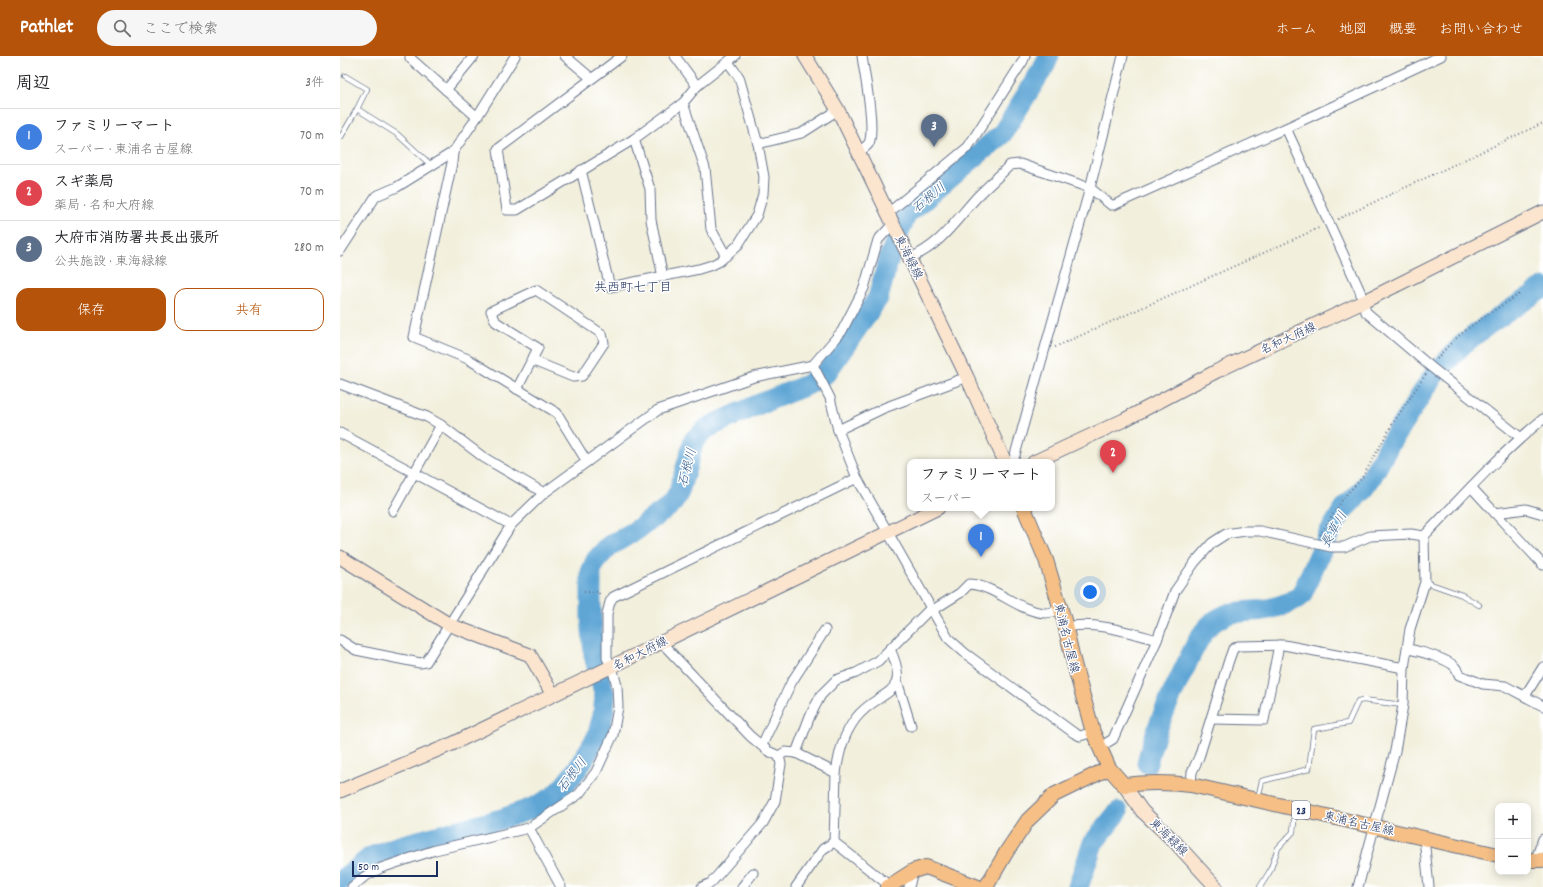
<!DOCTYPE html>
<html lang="ja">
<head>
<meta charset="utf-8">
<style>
  body { margin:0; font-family:Dekko,"Klee One",sans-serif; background:#f6f6f6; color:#202124 }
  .controls { position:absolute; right:12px; bottom:12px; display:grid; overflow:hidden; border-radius:8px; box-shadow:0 2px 10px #0003 }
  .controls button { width:36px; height:36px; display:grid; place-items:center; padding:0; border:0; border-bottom:1px solid #e0e0e0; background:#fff; color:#202124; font:20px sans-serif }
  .scale { position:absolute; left:12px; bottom:10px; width:86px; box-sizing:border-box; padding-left:4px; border:2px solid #1b2f5e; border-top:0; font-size:11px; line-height:14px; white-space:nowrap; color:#1b2f5e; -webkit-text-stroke:3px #fff; paint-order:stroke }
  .you { position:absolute; left:750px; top:536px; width:14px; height:14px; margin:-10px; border:3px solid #fff; border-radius:50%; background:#1a73e8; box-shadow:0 0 0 6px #1a73e833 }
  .badge { display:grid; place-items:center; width:26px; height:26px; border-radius:50%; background:#b45309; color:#fff; font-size:13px; font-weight:700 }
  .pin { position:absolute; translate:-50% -33px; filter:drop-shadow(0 1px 2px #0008) }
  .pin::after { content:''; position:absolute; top:21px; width:14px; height:12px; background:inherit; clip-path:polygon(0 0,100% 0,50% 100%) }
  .popup { position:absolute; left:567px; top:403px; width:148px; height:52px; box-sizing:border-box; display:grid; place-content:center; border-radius:8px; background:#fff; filter:drop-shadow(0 1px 3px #0005); font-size:13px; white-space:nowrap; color:#757577 }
  .popup b { font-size:15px; color:#202124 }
  .popup::after { content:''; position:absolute; left:50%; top:100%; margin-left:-8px; border:8px solid transparent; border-top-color:#fff }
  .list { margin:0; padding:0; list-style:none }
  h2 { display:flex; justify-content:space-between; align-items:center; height:52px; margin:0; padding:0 16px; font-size:17px }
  h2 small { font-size:13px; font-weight:400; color:#757577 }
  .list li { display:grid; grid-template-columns:26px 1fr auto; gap:12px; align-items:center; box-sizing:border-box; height:56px; padding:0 16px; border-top:1px solid #e0e0e0 }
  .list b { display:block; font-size:15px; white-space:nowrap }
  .list p { margin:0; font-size:13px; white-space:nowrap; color:#757577 }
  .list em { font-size:13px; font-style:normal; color:#757577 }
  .actions { display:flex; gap:8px; padding:12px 16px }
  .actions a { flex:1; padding:9px 0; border:1px solid #b45309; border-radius:12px; text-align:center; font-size:14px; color:#b45309 }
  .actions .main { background:#b45309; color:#fff }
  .icon { flex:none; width:22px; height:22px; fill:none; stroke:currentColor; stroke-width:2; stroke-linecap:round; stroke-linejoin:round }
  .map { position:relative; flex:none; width:1203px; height:831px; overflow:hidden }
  header { display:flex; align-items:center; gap:24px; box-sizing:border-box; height:56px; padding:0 20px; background:#b45309; color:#fff }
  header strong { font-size:19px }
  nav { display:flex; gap:22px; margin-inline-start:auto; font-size:14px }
  .search { width:280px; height:36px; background:#f6f6f6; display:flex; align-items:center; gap:10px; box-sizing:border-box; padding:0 14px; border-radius:22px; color:#757577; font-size:15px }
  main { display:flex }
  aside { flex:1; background:#fff }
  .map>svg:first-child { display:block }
</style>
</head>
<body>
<header>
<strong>Pathlet</strong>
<div class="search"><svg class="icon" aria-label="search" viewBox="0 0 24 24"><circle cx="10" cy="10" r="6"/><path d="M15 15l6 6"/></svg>ここで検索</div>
<nav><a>ホーム</a><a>地図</a><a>概要</a><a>お問い合わせ</a></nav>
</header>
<main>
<aside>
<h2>周辺<small>3件</small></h2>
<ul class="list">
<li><span class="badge" style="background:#3f7fe0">1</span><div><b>ファミリーマート</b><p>スーパー · 東浦名古屋線</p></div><em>70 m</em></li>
<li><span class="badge" style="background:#e0444e">2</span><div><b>スギ薬局</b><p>薬局 · 名和大府線</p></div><em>70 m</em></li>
<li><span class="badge" style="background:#5c6f8a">3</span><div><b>大府市消防署共長出張所</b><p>公共施設 · 東海緑線</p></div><em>280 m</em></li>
</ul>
<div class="actions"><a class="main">保存</a><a>共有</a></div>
</aside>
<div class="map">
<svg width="1203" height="831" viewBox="0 0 1203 831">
  <rect width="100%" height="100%" fill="#fff"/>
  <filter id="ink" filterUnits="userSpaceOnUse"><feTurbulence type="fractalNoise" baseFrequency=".025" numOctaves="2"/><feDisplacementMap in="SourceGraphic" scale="8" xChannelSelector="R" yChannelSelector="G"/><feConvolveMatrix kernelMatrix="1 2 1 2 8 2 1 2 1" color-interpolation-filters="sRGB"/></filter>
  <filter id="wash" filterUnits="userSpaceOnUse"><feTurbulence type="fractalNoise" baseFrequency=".012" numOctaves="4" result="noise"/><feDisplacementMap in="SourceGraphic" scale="16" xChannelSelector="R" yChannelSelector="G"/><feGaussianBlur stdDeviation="0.9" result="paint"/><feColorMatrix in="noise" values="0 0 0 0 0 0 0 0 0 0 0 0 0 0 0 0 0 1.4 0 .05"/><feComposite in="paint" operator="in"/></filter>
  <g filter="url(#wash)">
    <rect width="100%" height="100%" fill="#f2efdc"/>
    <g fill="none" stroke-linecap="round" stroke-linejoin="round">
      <g stroke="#5fa6d5" stroke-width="21">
        <path d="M807,707C815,673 830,642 845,611C852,597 858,580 870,569C875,564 881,561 888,558C895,556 904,556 912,555C930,554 945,550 961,540L989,477L1004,453L1021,436L1031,422L1052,384L1094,319L1122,289L1149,268L1203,232"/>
        <path d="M0,825L31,801L56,791L162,763L193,752L213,741L225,729L238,712L257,681L263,659L265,641L254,599L251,561V516L256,504L269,490L295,475L327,452L334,445L339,436L354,384L369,371L417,349L467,329L486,317L538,242L549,202L566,159L662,78L705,9L709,0"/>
        <path d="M738,831L753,787L778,756"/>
      </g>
    </g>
  </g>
  <g filter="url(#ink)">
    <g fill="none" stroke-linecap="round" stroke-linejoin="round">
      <defs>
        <g id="lane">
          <path d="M17,53L57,78L92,110"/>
          <path d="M0,80L1,81L17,53L27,33L5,20"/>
          <path d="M1085,526L1122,539L1139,549"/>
          <path d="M918,742L922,725L969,713L974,673L1008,667L1018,645L1023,644L1063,649"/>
          <path d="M920,831L930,815L938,792L953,776L955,755"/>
        </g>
        <g id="street">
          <path d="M70,0V2L137,61"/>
          <path d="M225,0L251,22"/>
          <path d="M282,0L158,93L167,154H177L294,83L343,47L357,30L395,0"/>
          <path d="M335,0L357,30"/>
          <path d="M106,34L134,0"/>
          <path d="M343,47L365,112L371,173L386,200"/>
          <path d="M946,72L1020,235L1026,256L1091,311L1180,381"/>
          <path d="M294,83L310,133L311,164L323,221"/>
          <path d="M418,88L462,77L498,54"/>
          <path d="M113,96L112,107L74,281L128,303L217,357L247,406"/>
          <path d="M517,96C523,93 529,90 530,84C534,63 525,22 522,0"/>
          <path d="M241,114L270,231L359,213L372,209L380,205L398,189L417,159L423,138L424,121L418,88L399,21L388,6"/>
          <path d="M547,158L628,91L683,5L685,0"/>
          <path d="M0,195L36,140L57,131L113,96L137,61L175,0"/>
          <path d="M570,202C601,189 615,165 637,141C648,130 659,120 670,109L680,108L750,132L771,149H774L946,72L1101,0"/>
          <path d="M473,309L490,342L498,374"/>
          <path d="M627,321L544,352L498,374L517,422L608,582L626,598L734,677L740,680L753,676"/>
          <path d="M0,328L87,361L101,369L143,401L204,437"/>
          <path d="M177,333L198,292L156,266L151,255L196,234L262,278L264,287L242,320L233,321L191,304"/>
          <path d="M0,377L171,469"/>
          <path d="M673,406L750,132L783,0"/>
          <path d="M1131,431L1203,509"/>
          <path d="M53,455L101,369"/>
          <path d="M1155,457L1186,453L1203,458"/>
          <path d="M593,554L620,537L629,528C657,530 677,555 705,557C710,557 716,555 721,553"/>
          <path d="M725,571C755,565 788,576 817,584"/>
          <path d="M0,584L16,594L80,607L86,606L171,469L204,437L318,354L414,321L473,309L502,275L524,232L538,184L552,169"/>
          <path d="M321,586L410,680L428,695L439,700"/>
          <path d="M1067,593C1076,594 1109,603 1115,611C1117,613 1118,617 1119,619L1143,628L1165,630L1203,650"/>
          <path d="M557,625L571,670"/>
          <path d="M1185,640L1203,611"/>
          <path d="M871,663L924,664L939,589"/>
          <path d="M422,689L451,627L485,574"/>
          <path d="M760,691L773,683L817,584L835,535L855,506L872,487L886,478L905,475H920L991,491H1004L1030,480L1071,478L1084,480"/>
          <path d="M456,697L470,660L481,639L496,624L516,617L538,605L591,552"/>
          <path d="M439,700L445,696L456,697L496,717L494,786L550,830"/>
          <path d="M496,717C499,697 503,679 516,662C538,633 573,642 550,593"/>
          <path d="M851,729L852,716L859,701L889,604L893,593L898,590L944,589L1064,612"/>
          <path d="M189,772L221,831"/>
          <path d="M1084,782L1089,831"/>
          <path d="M1195,805L1203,783"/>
          <path d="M12,831L24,821L41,812L95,794L189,772L239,738L256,716L273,679L278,651L277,630L272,611L267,602V558L270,546L273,541L517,422"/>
          <path d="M362,831L371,827L423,767L435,745L441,708L439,700"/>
          <path d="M402,831L413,817"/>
          <path d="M456,831L483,793L494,786"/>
          <path d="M569,831L573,815"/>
          <path d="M1018,831L1055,695L1063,649L1064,612L1070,573L1085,526L1084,480C1123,440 1160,398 1203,363"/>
        </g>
        <g id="secondary">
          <path d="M465,0L498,54L627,321L665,406"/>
          <path d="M694,406L784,364L877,315L1023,246L1203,156"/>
          <path d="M0,501L110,569L190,599L213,639"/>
          <path d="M784,729L802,755L834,785L876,831"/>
          <path d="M0,735L112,688L598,452"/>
        </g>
        <g id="primary">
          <path d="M684,452L706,504L724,564L734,608L753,676L769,712L784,729C808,726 826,726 851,729L1158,799"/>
          <path d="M1188,804H1203"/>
          <path d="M548,831L573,815L586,811L638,831"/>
          <path d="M646,831L667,795L688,764L714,739L769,712"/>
        </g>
      </defs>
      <use href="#lane" stroke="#66728a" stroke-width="6"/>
      <use href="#street" stroke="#66728a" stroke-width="11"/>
      <use href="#secondary" stroke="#66728a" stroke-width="15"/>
      <use href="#primary" stroke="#66728a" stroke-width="16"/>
      <g stroke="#66728a" stroke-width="2" stroke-dasharray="1 3" stroke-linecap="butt">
        <path d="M998,163L1203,67"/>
        <path d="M715,291L981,171"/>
        <path d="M1097,303C1118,275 1150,257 1180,238"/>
        <path d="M980,479L1004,441L1022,422L1053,367L1086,318"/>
        <path d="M244,536H259V545"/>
      </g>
      <use href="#lane" stroke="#fff" stroke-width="4.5"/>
      <use href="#street" stroke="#fff" stroke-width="9"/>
      <use href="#secondary" stroke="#fbe5cf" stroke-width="13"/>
      <use href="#primary" stroke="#f5bf86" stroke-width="14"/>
    </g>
  </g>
  <g text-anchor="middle" stroke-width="3" stroke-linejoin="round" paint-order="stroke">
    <rect fill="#fff" stroke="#5f6d8e" stroke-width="1" x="952" y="745" width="18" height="18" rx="3"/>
    <g font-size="11" font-weight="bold" fill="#1b2f5e">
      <text x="961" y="758">23</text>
    </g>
    <g font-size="12" fill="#1b2f5e" stroke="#fff">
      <text transform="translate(569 201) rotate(63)" y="4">東海緑線</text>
      <text transform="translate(948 282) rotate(-25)" y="4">名和大府線</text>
      <text transform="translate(727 582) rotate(76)" y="4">東浦名古屋線</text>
      <text transform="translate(300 597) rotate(-27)" y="4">名和大府線</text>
      <text transform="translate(1019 767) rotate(13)" y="4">東浦名古屋線</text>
      <text transform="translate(829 781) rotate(44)" y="4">東海緑線</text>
    </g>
    <g font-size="13" font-style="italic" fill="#365f8e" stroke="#fff">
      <text transform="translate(588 141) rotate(-40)" y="5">石根川</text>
      <text transform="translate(346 411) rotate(-75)" y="5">石根川</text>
      <text transform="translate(993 473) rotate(-60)" y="5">長草川</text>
      <text transform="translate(231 718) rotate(-52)" y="5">石根川</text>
    </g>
    <g font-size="13" fill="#1b2f5e" stroke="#fff">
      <text x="293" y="235">共西町七丁目</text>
    </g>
  </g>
</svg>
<div class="controls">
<button>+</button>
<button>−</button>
</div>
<div class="scale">50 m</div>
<div class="you"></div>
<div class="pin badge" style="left:641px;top:501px;background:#3f7fe0">1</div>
<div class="popup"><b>ファミリーマート</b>スーパー</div>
<div class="pin badge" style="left:773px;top:417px;background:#e0444e">2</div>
<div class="pin badge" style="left:594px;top:91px;background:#5c6f8a">3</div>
</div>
</main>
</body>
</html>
